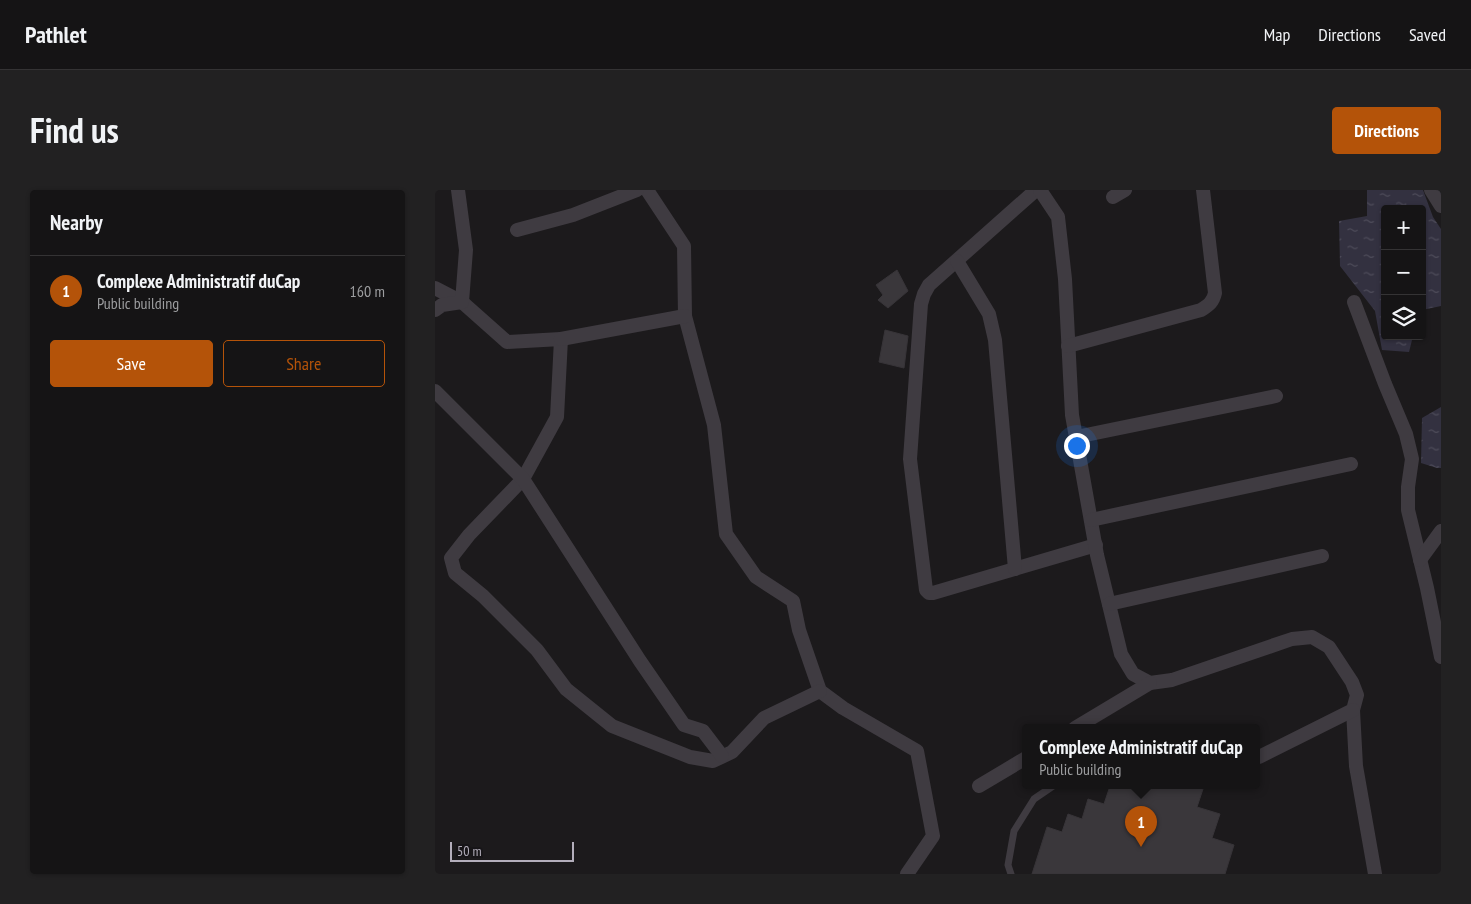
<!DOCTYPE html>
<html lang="en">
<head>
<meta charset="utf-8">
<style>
  body { margin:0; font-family:"PT Sans Narrow",sans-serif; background:#222122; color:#f1f3f6 }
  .controls { position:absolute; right:15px; top:15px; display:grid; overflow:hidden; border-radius:5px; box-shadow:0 1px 4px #0004 }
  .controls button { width:45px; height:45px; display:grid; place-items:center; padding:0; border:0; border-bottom:1px solid #343334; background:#151415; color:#f1f3f6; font:25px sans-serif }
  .scale { position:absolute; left:15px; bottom:12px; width:124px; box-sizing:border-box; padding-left:5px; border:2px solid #b3aebb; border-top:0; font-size:14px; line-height:18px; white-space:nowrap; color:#b3aebb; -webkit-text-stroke:4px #171518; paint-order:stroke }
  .you { position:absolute; left:641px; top:255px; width:18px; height:18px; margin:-12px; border:4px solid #fff; border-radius:50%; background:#1a73e8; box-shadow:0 0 0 8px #1a73e833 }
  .badge { display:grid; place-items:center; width:32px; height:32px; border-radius:50%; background:#b45309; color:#fff; font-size:16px; font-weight:700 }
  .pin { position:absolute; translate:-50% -41px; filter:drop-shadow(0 1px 2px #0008) }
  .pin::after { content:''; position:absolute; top:26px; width:18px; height:15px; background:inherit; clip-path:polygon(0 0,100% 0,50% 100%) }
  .popup { position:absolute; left:587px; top:534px; width:238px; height:65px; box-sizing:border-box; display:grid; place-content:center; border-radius:5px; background:#151415; filter:drop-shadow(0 1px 4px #0005); font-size:16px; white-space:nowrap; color:#9d9ea0 }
  .popup b { font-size:19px; color:#f1f3f6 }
  .popup::after { content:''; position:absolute; left:50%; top:100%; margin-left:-10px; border:10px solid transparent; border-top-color:#151415 }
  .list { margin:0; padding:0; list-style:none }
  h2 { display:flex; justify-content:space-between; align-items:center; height:65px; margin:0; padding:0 20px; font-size:21px }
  h2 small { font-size:16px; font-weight:400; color:#9d9ea0 }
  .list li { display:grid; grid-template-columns:32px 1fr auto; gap:15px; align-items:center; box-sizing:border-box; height:70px; padding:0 20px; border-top:1px solid #343334 }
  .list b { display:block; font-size:19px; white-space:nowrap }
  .list p { margin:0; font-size:16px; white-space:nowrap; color:#9d9ea0 }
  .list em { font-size:16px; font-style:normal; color:#9d9ea0 }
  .actions { display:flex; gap:10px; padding:15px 20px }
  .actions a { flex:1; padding:11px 0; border:1px solid #b45309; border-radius:5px; text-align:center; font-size:18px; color:#b45309 }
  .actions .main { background:#b45309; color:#fff }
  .icon { flex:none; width:28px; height:28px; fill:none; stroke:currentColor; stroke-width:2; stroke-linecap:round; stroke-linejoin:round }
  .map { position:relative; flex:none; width:1006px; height:684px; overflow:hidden; border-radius:5px }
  header { display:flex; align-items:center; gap:30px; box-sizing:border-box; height:70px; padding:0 25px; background:#151415; border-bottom:1px solid #343334 }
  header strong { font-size:24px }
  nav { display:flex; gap:28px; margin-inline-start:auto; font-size:18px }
  .intro { display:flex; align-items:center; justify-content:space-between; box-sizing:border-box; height:120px; padding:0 30px }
  h1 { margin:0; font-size:35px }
  .button { padding:12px 22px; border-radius:5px; background:#b45309; color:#fff; font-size:18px; font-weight:700 }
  main { display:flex; gap:30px; padding:0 30px }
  aside { flex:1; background:#151415; border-radius:5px; box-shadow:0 1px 4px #0004 }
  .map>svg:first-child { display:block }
</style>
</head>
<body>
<header>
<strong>Pathlet</strong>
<nav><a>Map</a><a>Directions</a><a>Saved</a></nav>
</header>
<div class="intro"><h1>Find us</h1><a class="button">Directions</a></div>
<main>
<aside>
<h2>Nearby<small></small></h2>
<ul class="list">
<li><span class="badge">1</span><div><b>Complexe Administratif duCap</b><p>Public building</p></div><em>160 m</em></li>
</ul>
<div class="actions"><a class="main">Save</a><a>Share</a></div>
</aside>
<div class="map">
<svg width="1006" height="684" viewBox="0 0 1006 684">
  <defs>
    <pattern id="water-ripples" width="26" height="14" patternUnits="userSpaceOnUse" patternTransform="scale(1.25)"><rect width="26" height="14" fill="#333140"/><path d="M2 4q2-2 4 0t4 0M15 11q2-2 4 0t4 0" fill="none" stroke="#4e4c5a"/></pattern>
  </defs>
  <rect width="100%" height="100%" fill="#1c1a1c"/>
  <g fill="url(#water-ripples)">
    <path d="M932,0H988L998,27L1006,39V116L987,120V19H950V146H978L974,162L947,160L940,121L905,76L904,31L932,26Z"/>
    <path d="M1006,217V278H1002L986,273L987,228Z"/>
  </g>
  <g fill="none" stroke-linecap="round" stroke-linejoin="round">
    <path stroke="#333140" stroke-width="5" d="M1005,0L1006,1"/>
  </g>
  <g fill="#3a373b" stroke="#373438">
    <path d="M462,80L473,101L453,118L443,110L448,105L441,95Z"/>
    <path d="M450,140L473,146L469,178L444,172Z"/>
    <path d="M675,596L699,597V596H769L762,617L785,624L777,648L799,655L790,684H597L612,637L627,642L633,624L647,629L653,609L669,614Z"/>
  </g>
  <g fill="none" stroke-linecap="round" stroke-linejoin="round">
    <path stroke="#3f3b41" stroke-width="7" d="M576,684L573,675L579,641L599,609L618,596"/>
    <g stroke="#3f3b41" stroke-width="14">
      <path d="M212,0L249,56L250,126L279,235L291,344L321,387L358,411L364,440L385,501L408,518L482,561L498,646L472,684"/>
      <path d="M601,0L494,95L489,104L486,114L475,269L491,400L494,403H498L661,355"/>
      <path d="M605,0L623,27L630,89L637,225L662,365L686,464L698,484L715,493L737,490L857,449L877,447L894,457L917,492L922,505L918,520L921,576L940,684"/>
      <path d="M996,0L1006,16"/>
      <path d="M678,7L690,0"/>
      <path d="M82,40L138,25L202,0"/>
      <path d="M522,71L554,124L560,150L580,379"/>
      <path d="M0,98L27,112L72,152L126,149L122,227L88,289L34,345L16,368L20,383L48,406L102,460L131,499L177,536L255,567L278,571L297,562L329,528L385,501"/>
      <path d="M919,112L950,194L971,244L977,269L973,297V320L992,398L1006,467"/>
      <path d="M0,120L7,115L27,112L31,60L23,0"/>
      <path d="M126,149L250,126"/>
      <path d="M633,156L766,120C774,115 778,112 780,103L768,0"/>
      <path d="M0,201L88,289L205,471L249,535L268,541L287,566"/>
      <path d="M641,247L841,206"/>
      <path d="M656,330L916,274"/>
      <path d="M985,370L1006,341"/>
      <path d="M674,414L887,366"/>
      <path d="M640,538L715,493"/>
      <path d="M824,567L918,520"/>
      <path d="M544,596L591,568"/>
    </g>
  </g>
</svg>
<div class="controls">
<button>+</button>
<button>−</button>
<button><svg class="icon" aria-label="layers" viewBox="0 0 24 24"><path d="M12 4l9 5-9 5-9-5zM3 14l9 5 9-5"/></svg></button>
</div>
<div class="scale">50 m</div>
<div class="you"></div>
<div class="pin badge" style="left:706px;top:657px">1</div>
<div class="popup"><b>Complexe Administratif duCap</b>Public building</div>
</div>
</main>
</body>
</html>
